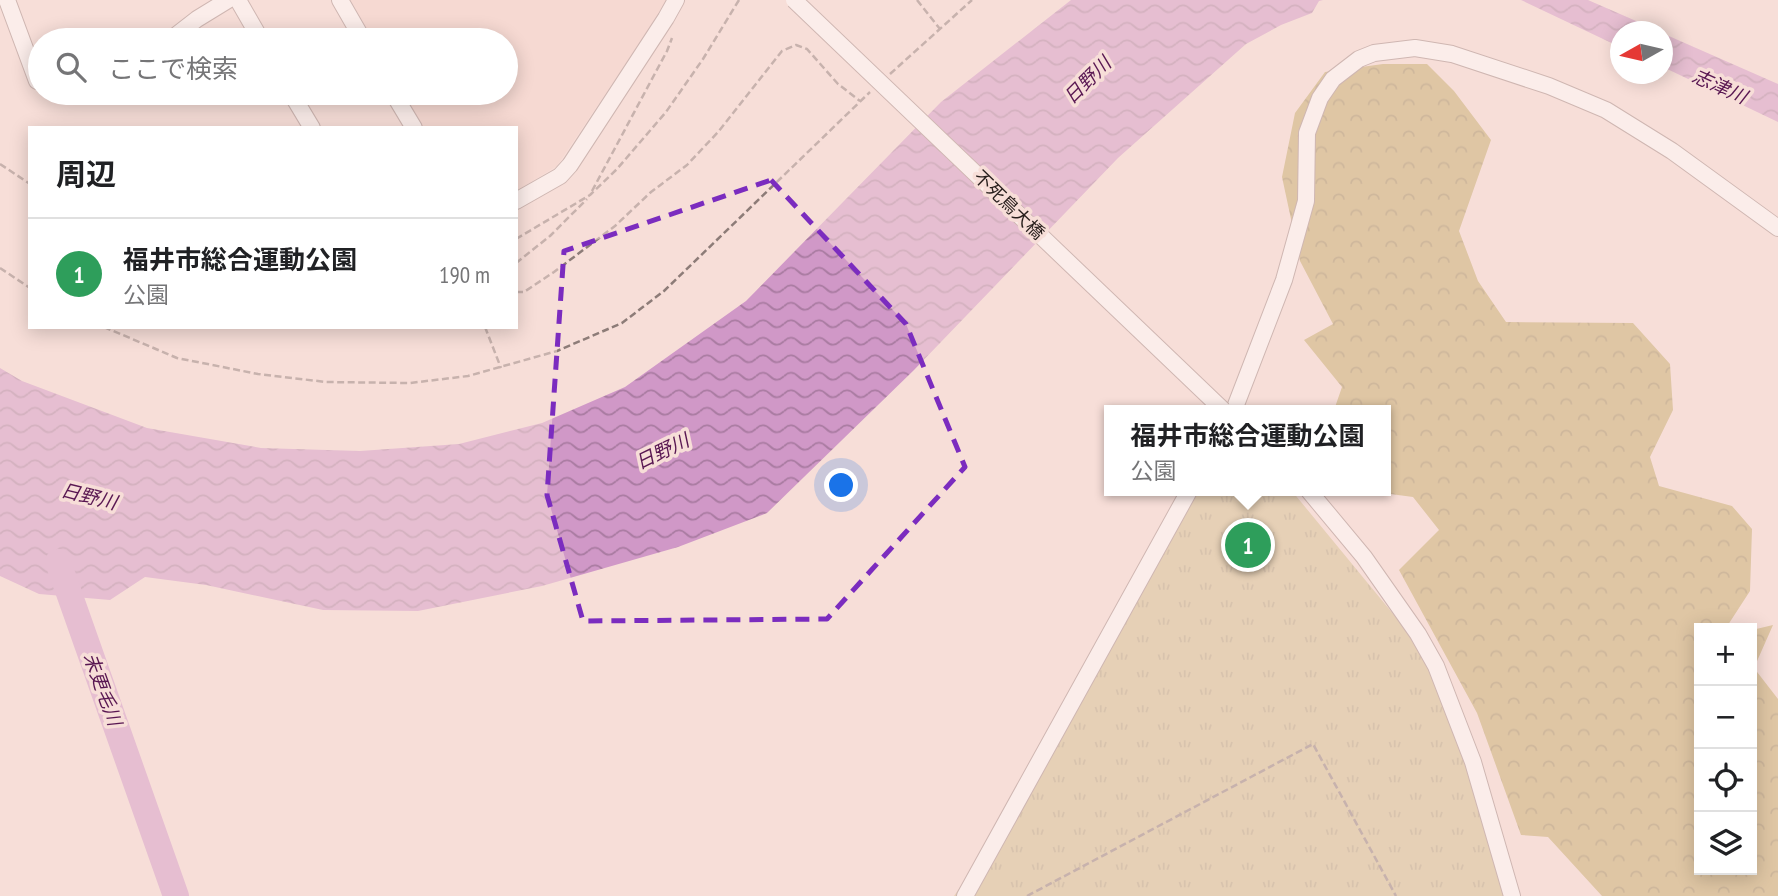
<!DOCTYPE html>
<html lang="ja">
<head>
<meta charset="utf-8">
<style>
  body { margin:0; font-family:"PT Sans Narrow","Noto Sans JP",sans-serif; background:#f2f2f2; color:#202124 }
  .controls { position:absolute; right:21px; bottom:21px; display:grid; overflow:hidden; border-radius:0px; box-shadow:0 4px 18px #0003 }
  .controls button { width:63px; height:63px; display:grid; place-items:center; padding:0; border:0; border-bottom:2px solid #e0e0e0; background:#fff; color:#202124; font:35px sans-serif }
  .compass { position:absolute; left:1610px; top:21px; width:63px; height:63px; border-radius:50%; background:#fff; box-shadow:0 4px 18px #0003; rotate:262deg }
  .you { position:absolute; left:842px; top:486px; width:24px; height:24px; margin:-18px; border:5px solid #fff; border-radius:50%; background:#1a73e8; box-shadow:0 0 0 10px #1a73e833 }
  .badge { display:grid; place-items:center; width:46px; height:46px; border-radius:50%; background:#111827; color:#fff; font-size:23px; font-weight:700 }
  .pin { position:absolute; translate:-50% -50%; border:4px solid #fff; box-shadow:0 2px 7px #0006 }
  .popup { position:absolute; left:1104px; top:405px; width:287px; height:91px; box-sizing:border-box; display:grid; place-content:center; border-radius:0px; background:#fff; filter:drop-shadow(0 2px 5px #0005); font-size:23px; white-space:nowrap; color:#757577 }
  .popup b { font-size:26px; color:#202124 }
  .popup::after { content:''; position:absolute; left:50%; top:100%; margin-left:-14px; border:14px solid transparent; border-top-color:#fff }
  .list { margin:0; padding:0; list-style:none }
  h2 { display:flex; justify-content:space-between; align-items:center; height:91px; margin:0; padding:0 28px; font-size:30px }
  h2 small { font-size:23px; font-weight:400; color:#757577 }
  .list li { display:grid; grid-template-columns:46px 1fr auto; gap:21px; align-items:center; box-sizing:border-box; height:112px; padding:0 28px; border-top:2px solid #e0e0e0 }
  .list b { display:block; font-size:26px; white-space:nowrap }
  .list p { margin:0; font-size:23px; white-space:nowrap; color:#757577 }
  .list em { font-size:23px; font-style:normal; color:#757577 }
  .icon { flex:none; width:38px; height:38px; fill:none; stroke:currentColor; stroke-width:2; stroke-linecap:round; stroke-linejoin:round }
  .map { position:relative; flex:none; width:1778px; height:896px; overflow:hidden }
  .search { position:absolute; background:#fff; box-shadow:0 4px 18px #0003; left:28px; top:28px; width:490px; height:77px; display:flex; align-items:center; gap:18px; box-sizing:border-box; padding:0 24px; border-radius:38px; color:#757577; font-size:26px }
  .panel { position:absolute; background:#fff; box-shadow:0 4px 18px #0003; left:28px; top:126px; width:490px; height:203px; border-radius:0px }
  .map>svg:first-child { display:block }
</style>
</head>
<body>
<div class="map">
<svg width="1778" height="896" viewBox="0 0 1778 896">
  <defs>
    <pattern id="forest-crowns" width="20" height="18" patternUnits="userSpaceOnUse" patternTransform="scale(1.75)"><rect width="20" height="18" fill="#c0a865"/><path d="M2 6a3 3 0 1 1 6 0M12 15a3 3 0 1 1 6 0" fill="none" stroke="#9c8852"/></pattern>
    <pattern id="park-tufts" width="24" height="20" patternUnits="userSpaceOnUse" patternTransform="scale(1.75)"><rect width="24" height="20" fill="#d0be8d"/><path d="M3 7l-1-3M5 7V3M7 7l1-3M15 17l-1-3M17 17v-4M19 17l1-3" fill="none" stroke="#b2a379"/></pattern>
    <pattern id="water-waves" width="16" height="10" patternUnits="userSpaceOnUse" patternTransform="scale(1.75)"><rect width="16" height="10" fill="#d098c7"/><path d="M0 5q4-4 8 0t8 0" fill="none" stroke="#a97ba1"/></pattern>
  </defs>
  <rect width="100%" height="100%" fill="#f7ded8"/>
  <path fill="#f4d2cb" d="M345,0H666L661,11L557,166L516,191V128H419L399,93H506V40H369Z"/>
  <path fill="url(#forest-crowns)" d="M1383,64H1427L1454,91L1491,140L1459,231L1478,281L1506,322L1633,323L1670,364L1673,410L1650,457L1659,486L1732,506L1752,529L1750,591L1726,628H1699V870H1752V630L1773,625L1754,668L1778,699V896H1602L1548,837L1521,835L1477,713L1399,570L1439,530L1413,497L1368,491H1386V410H1334L1342,387L1304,340L1333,324L1300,261L1282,177L1295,113L1325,72Z"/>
  <path fill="url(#park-tufts)" d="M1190,491H1292L1436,666L1510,896H954L1009,816Z"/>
  <g fill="url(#water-waves)">
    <path d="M1071,0H1323L1319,1L1312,13L1281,25L1246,44L1118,158L914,370L767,513L678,547L542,586L418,611L323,610L206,585L145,577L110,600L39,594L0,576V368L22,381L147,428L261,448L360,451L459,444L542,423L625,387L746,301L941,102Z"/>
    <path d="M1521,0H1588L1659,31L1620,32V47Z"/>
    <path d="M1662,33L1778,84V122L1663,67Z"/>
  </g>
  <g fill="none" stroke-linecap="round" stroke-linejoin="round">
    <path stroke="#d098c7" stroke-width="26" d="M58,562L176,896"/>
    <defs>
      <g id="minor">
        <path d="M7,0L37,81L40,80"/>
        <path d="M238,0L261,40"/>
        <path d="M340,0L363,40"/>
        <path d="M170,40L197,19L228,0"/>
        <path d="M291,93L312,128"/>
        <path d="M393,93L414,128"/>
        <path d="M516,201L560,176L570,165L666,18L676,0"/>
        <path d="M1234,410L1284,280L1306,201L1307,133L1320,98L1333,79L1359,59L1374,53L1415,48L1452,54L1549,86L1606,110L1672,151L1778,228"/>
        <path d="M1309,491L1364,557L1418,634L1436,666L1473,762L1512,896"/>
        <path d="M965,896L1189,491"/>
      </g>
    </defs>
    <use href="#minor" stroke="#9e8783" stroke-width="18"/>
    <g stroke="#8d7c78" stroke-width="2.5" stroke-dasharray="7 3.5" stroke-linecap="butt">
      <path d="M917,0L940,29"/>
      <path d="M890,74L972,0"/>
      <path d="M0,164L30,184"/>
      <path d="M592,191L667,51L672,38"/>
      <path d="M516,239L590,195L617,169L666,112L703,59L739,0"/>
      <path d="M516,263L550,236L587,199"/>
      <path d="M0,268L30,288"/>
      <path d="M516,292H524L554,272L615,226L651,192L687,165L719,131L782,51L796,45L807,49L838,84L860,101"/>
      <path d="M104,327L177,358L258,374L326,382L410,383L468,376L557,351L622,323L664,291L870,92"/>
      <path d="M485,327L501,368"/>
      <path d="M1027,896L1313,744L1396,896"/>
    </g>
    <use href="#minor" stroke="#fff" stroke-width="16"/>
    <defs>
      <path id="minor-bridge" d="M794,0L1223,410"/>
    </defs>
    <use href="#minor-bridge" stroke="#9e8783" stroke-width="18" stroke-linecap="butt"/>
    <use href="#minor-bridge" stroke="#fff" stroke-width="16"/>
  </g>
  <path d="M0 0H1778V896H0ZM771,180L906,324L965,467L827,619L583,621L547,495L564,251Z" fill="#f7ded8" fill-opacity=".55" fill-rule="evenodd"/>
  <path fill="none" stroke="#7b2cbf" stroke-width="5" stroke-dasharray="14 9" stroke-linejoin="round" d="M771,180L906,324L965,467L827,619L583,621L547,495L564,251Z"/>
  <g text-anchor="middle" stroke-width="7" stroke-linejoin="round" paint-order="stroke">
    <g font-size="18" fill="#261d1b" stroke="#f7ded8">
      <text transform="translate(1009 205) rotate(44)" y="6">不死鳥大橋</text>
    </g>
    <g font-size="19" font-style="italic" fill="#591752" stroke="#f7ded8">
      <text transform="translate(1087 80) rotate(-45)" y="7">日野川</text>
      <text transform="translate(1720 86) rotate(24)" y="7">志津川</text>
      <text transform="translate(662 451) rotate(-26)" y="7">日野川</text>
      <text transform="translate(89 496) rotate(14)" y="7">日野川</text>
      <text transform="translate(103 689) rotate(70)" y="7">未更毛川</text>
    </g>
  </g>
</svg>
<div class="controls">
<button>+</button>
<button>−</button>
<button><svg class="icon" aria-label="locate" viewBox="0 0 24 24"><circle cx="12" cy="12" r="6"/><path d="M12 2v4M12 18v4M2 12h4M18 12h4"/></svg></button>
<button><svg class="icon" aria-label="layers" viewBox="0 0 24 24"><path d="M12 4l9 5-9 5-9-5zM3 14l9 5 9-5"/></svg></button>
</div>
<svg class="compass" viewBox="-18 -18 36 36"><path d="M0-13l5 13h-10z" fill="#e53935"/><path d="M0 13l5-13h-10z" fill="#757577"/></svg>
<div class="you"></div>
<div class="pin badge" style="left:1248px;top:545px;background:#2e9e5b">1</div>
<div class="popup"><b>福井市総合運動公園</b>公園</div>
<div class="search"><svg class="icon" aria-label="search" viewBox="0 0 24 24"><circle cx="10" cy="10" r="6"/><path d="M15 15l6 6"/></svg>ここで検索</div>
<section class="panel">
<h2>周辺<small></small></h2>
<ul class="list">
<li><span class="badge" style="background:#2e9e5b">1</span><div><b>福井市総合運動公園</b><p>公園</p></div><em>190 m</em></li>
</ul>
</section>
</div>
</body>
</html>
